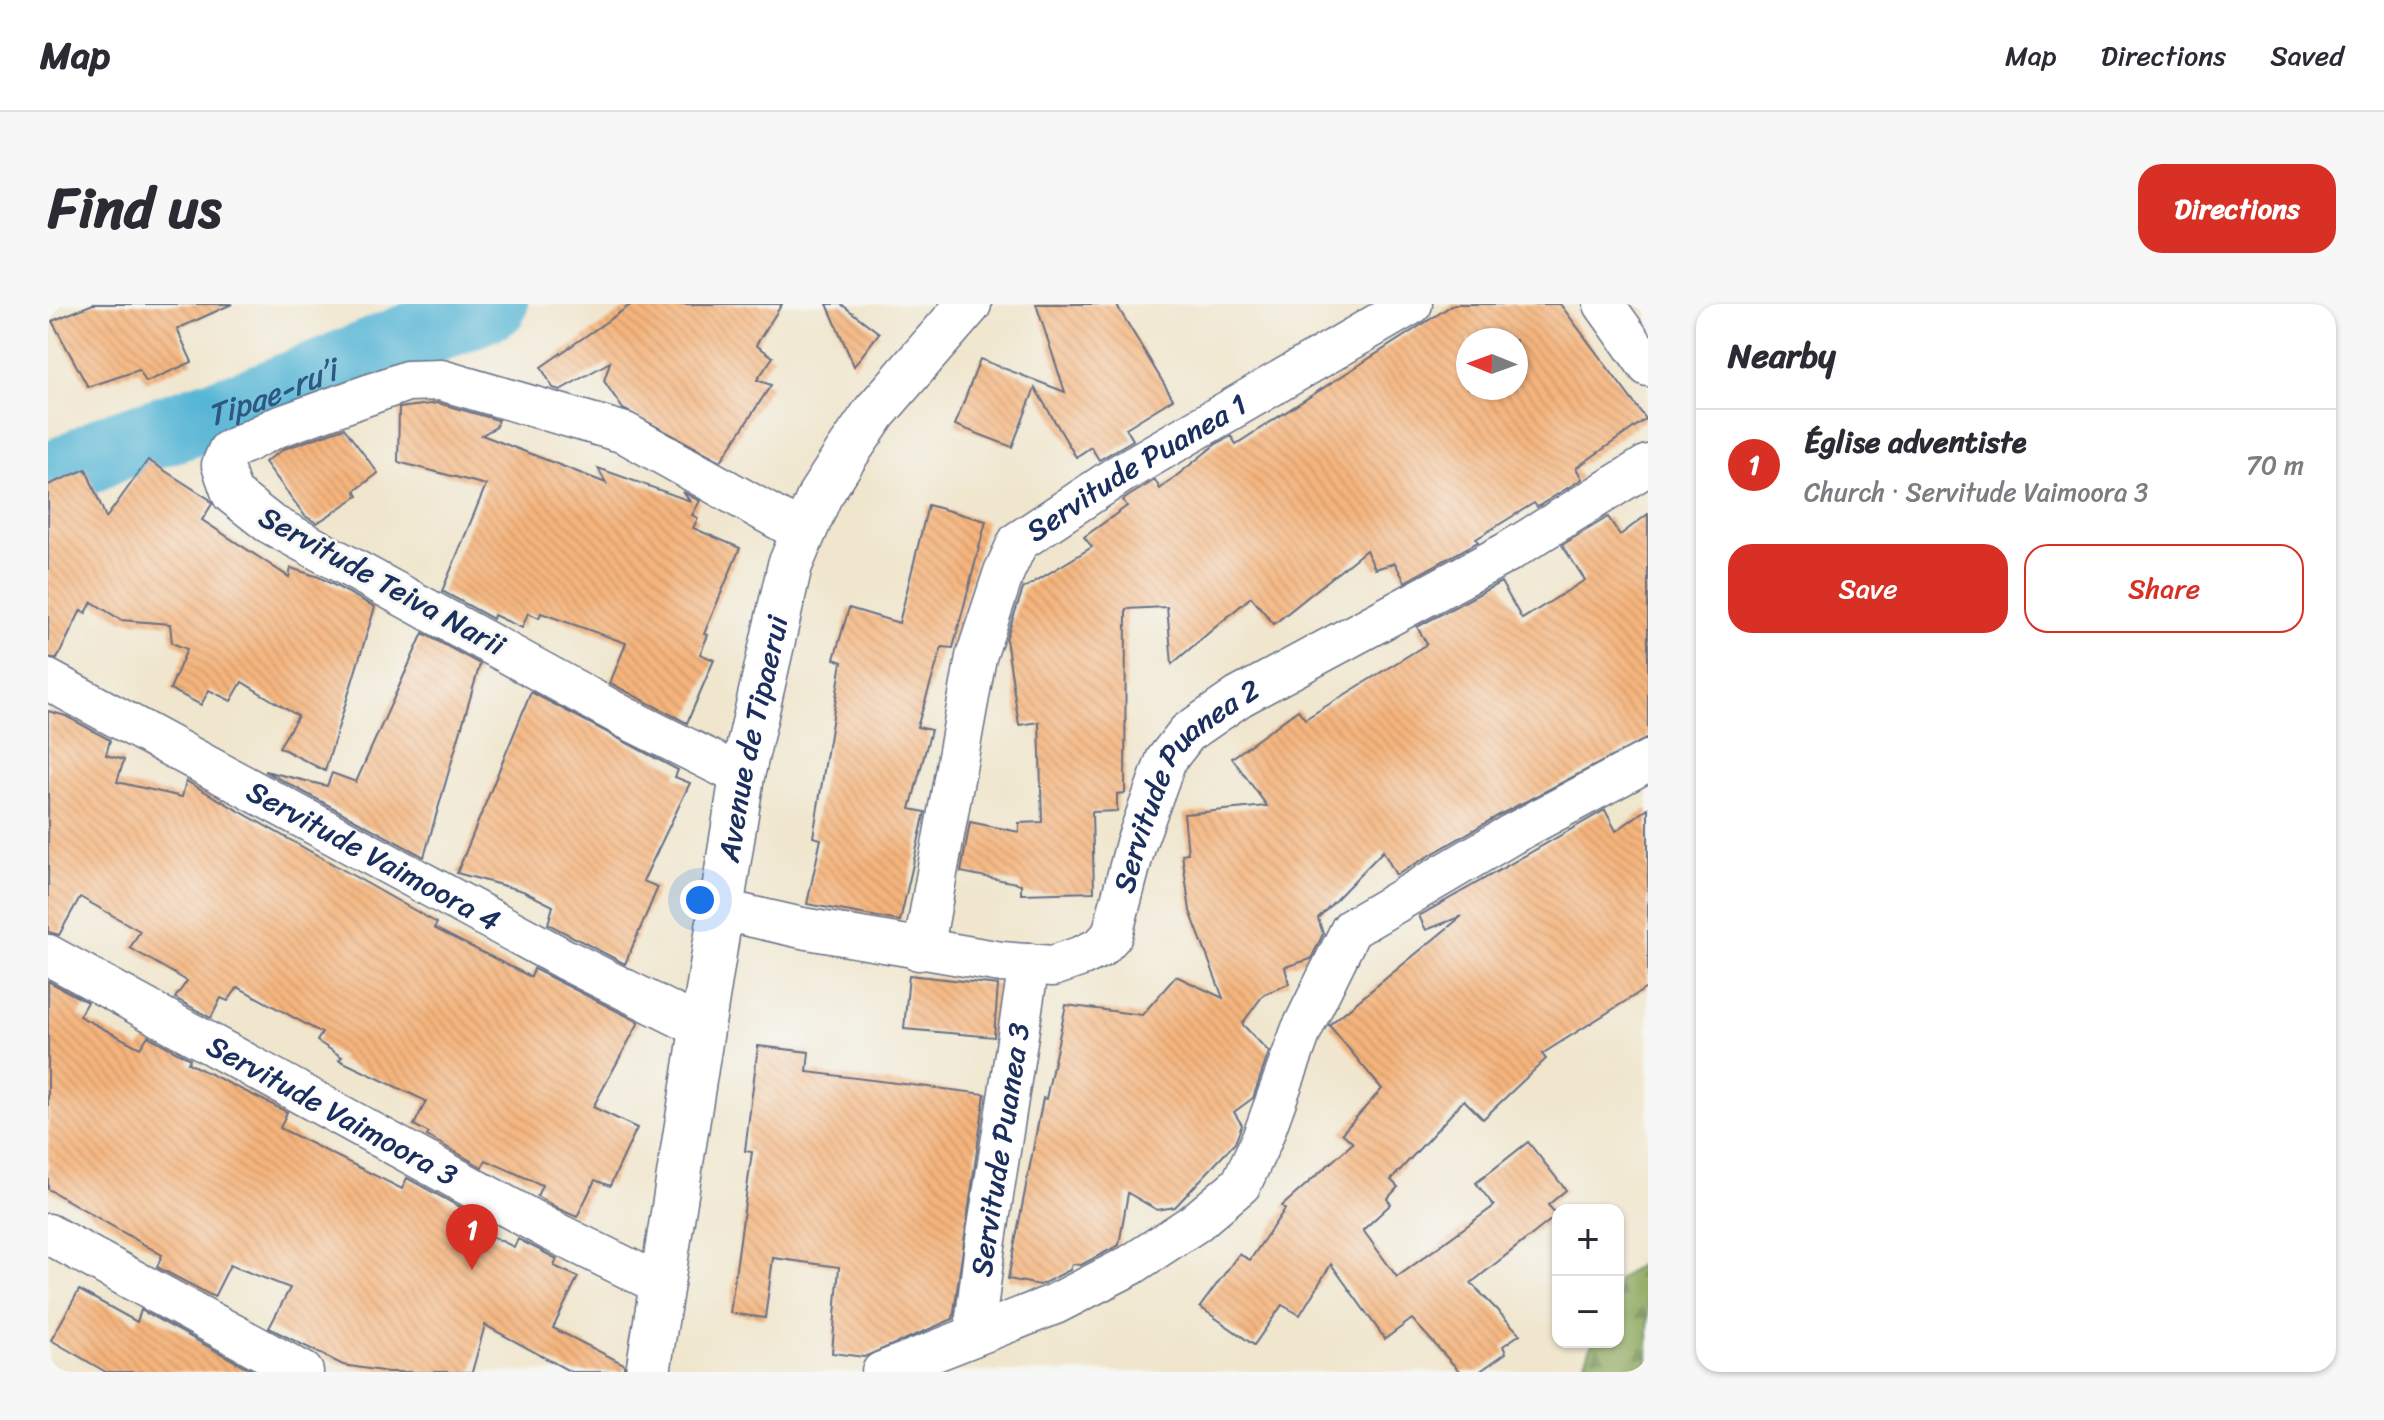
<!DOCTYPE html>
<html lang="en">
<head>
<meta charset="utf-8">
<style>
  body { margin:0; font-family:Sriracha,sans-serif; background:#f7f7f7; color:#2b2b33 }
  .controls { position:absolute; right:24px; bottom:24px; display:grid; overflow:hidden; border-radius:16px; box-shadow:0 2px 6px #0004 }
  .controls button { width:72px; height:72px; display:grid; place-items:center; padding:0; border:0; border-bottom:2px solid #e1e1e2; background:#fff; color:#2b2b33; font:40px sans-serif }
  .compass { position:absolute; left:1408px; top:24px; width:72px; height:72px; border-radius:50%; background:#fff; box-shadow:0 2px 6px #0004; rotate:271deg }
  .you { position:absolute; left:652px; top:596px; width:28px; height:28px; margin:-20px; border:6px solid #fff; border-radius:50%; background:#1a73e8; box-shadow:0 0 0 12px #1a73e833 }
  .badge { display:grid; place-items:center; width:52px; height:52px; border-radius:50%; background:#d93025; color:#fff; font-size:26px; font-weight:700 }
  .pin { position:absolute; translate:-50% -66px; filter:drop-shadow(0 2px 4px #0008) }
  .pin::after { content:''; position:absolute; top:42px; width:28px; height:24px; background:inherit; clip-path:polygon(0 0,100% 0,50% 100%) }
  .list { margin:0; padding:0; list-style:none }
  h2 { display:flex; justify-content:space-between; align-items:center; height:104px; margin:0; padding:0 32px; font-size:34px }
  h2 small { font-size:26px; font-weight:400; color:#7c7c81 }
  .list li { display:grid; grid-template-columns:52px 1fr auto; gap:24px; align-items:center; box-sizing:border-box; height:112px; padding:0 32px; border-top:2px solid #e1e1e2 }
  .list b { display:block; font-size:30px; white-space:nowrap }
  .list p { margin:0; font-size:26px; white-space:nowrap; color:#7c7c81 }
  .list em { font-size:26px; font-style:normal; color:#7c7c81 }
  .actions { display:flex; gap:16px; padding:24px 32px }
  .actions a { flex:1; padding:18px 0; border:2px solid #d93025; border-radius:24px; text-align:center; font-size:28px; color:#d93025 }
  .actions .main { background:#d93025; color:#fff }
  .map { position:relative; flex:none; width:1600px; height:1068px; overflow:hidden; border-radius:24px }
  header { display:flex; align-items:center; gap:48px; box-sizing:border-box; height:112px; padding:0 40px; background:#fff; border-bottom:2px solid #e1e1e2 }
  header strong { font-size:38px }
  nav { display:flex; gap:44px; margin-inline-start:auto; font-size:28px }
  .intro { display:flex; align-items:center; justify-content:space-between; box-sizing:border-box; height:192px; padding:0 48px }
  h1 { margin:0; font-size:56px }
  .button { padding:20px 36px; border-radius:24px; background:#d93025; color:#fff; font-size:28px; font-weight:700 }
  main { display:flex; gap:48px; padding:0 48px }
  aside { flex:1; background:#fff; border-radius:24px; box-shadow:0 2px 6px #0004 }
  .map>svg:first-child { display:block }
</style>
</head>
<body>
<header>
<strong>Map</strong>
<nav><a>Map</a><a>Directions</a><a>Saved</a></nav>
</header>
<div class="intro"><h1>Find us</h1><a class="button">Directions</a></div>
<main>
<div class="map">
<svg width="1600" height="1068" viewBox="0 0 1600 1068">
  <defs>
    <pattern id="forest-firs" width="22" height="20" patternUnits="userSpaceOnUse" patternTransform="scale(2)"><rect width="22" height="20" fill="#8aa65a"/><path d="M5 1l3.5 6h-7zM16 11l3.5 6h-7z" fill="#70884e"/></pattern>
    <pattern id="building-back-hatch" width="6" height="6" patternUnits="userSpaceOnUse" patternTransform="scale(2)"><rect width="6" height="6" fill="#f5b47c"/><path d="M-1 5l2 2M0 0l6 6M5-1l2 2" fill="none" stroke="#d19b6e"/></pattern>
  </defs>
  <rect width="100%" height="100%" fill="#f6f6f2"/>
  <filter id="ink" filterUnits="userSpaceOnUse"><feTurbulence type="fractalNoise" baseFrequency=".0125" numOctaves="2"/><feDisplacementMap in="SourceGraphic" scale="16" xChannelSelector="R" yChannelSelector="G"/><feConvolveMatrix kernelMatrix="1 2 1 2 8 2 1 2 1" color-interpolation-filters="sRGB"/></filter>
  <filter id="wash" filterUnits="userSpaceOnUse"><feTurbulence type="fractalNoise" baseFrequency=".006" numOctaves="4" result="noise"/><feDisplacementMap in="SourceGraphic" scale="32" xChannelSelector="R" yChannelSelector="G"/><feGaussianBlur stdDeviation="1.8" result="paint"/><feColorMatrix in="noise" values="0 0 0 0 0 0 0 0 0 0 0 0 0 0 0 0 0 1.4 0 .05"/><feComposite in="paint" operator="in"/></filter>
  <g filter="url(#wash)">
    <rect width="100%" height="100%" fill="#f0e6cd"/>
    <path fill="url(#forest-firs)" stroke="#526a5c" stroke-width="2" d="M1600,955V1068H1533L1545,1038H1570V976Z"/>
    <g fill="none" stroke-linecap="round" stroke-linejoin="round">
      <path stroke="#56b6d5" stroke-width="70" id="s1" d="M0,175L62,144L210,96L445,0"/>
    </g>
    <g id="blocks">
      <g fill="url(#building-back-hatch)" fill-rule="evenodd">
        <path d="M45,0H184L129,25L144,58L98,78L91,66L40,83L4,17Z"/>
        <path d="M584,0H734L708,41L725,53L709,76L723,81L673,157L575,105L556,77L562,58L512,86L505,84L493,63Z"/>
        <path d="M779,0H793L831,29L806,62Z"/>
        <path d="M988,0H1068L1125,95L1078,124L1085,136L1051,156L1043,143L1028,153L987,84L964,143L907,121L932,55L1017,88Z"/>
        <path d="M1406,0H1512L1598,115L1528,164L1534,175L1489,203L1486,199L1428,235L1430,238L1357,278L1347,259L1327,265L1318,246L1226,320L1203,293L1124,360L1119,303L1078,305L1077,489L1069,490V507L1044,508L1046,588L973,590V580L913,568L922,518L971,528V519L994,518L991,418L971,421L958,335L975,285L1044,243L1036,233L1079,202L1075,196L1084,190L1107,176L1112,185L1168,140L1183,132L1188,140ZM1420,36H1468V84H1420Z"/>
        <path d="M390,99L450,116L448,123L434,131L558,179L550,164L642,197L635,188L652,197L644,211L650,214L645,224L692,244L656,330L660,331L652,350L666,356L639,419L562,379L578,339L493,309L491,314L480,309L474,324L446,311L445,315L394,287L438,181L350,158L351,104Z"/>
        <path d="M296,124L330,169L307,187L310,192L269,219L257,212L217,158L236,145Z"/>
        <path d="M100,156L161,195L164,200L154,216L241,273L243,264L271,273L327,303L277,467L231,443L250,412L194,378L183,397L161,386L153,401L122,385L139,345L124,339L122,320L73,316L44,298L38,309L33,306L9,355L0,353V181L38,165L58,214Z"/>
        <path d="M880,201L938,217L905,344L894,343L869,423L883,426L862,505L877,508L852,617L759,600L773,535L765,533L794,358L786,355L801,304L851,319Z"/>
        <path d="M1600,210V434L1453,510L1348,571L1335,547L1270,614L1275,630L1263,655L1237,663L1241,680L1216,690L1194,720L1221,748L1205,794L1186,808L1194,821L1187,839L1127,903L1109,906L1080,889L1071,941L1033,961L1024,960L1022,966L992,981L960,975L995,794L998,795L1018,701L1094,711L1128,672L1175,694L1142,607L1134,550L1140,549L1136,510L1219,502L1184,454L1250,406L1257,415L1379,340L1369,323L1453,278L1474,315L1537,276L1514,241L1560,213L1572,231Z"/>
        <path d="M375,329L432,360L376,553L217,467L279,482L284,469L308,478Z"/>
        <path d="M483,388L630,466L627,473L642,479L595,577L610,583L577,660L500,620L505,602L475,587L409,569Z"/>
        <path d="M0,407L18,412L62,436L58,451L76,456L69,478L134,493L138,477L389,619L386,624L483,673L486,665L591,718L545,803L589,824L562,882L547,876L529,913L513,906L489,892L494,881L438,856L434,863L379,832L381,829L366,821L378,797L291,756L294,753L269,737L274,729L190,683L180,697L173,694L163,714L127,694L139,677L82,644L92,627L32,593L11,631L0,628Z"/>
        <path d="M1600,504V683L1494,750L1498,755L1435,815L1416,796L1343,876L1350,883L1339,895L1343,900L1315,926L1349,973L1446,902L1428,879L1480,838L1518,886L1500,901L1509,911L1423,979L1472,1030L1455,1042L1458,1049L1431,1068H1412L1364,1015L1337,1035L1283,960L1252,1011L1234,1001L1206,1041L1152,1003L1191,950L1202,956L1237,905L1234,902L1305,839L1294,829L1334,785L1281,721L1414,612L1378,626L1371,612L1557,506L1568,527Z"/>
        <path d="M861,671L950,681L946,733L856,725Z"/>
        <path d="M0,677L39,698L31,712L92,744L100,732L142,755L140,759L239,808L232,824L354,885L359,874L414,904L408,915L466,943L470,935L509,955L506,962L530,973L505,1024L576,1060V1068H523L437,1021L424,1068H340L295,1061L221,1024L242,984L182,961L166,993L109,963L114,951L0,885Z"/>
        <path d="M710,742L761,748L759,768L937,790L905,1015L816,1053L784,1049L791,963L725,954L717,1014L682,1009L704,848L697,847Z"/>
        <path d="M31,986L89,1018L93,1006L207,1068H58L3,1036Z"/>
      </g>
    </g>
  </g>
  <g filter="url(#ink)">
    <use href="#blocks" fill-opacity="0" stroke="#666f85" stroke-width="2"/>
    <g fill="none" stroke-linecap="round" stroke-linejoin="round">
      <defs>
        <g id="minor">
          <path d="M1556,0L1600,62"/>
          <path id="s2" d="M0,376L516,655L654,724"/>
          <path d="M694,472L578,414L221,219L184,190L174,161L180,147L227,124L359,77L393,76L577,129L755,229"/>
          <path id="s3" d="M675,606L754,624L953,658L1005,662L1034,652L1053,643L1064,631L1088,539L1118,456L1139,429L1191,393L1460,248L1600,161"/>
          <path id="s4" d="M871,646L877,636L928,353L956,268L970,238L1072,170L1364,0"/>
          <path id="s5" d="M0,651L502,926L614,981"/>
          <path d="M0,930L255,1068"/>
          <path id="s6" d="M930,1030L928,1013L936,949L981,660"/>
          <path d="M834,1068L1007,1000L1083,961L1147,919L1193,880L1214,835L1253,727L1303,625L1464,530L1600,457"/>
        </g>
        <g id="secondary">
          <path id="s7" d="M600,1068L694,472L742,261L772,191L799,149L827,108L921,0"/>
        </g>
      </defs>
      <use href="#minor" stroke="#666f85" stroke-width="43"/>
      <use href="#secondary" stroke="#666f85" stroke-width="47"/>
      <use href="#minor" stroke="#fff" stroke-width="40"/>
      <use href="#secondary" stroke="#fff" stroke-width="44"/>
    </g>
  </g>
  <g text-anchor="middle" stroke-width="6" stroke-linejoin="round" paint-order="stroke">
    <g font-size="30" fill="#1b2f5e" stroke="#f6f6f2">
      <text dy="10" stroke="none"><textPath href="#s4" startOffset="562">Servitude Puanea 1</textPath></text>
      <text transform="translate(334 277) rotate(29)" y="10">Servitude Teiva Narii</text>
      <text dy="10" stroke="none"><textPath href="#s7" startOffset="642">Avenue de Tipaerui</textPath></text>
      <text dy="10" stroke="none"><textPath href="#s3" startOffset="576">Servitude Puanea 2</textPath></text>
      <text dy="10" stroke="none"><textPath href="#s2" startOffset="370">Servitude Vaimoora 4</textPath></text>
      <text dy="10" stroke="none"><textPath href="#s5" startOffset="324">Servitude Vaimoora 3</textPath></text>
      <text dy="10" stroke="none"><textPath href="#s6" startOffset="186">Servitude Puanea 3</textPath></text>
    </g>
    <g font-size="32" font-style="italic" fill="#2d5882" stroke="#f6f6f2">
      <text dy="11" stroke="none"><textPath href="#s1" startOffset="240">Tipae-ru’i</textPath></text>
    </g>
  </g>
</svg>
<div class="controls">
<button>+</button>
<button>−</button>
</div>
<svg class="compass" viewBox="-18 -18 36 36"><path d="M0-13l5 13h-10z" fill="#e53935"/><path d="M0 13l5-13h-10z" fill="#7c7c81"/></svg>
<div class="you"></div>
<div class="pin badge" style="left:424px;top:966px">1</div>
</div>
<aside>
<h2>Nearby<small></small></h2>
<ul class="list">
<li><span class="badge">1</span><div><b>Église adventiste</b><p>Church · Servitude Vaimoora 3</p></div><em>70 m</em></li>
</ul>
<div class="actions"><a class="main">Save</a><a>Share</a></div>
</aside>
</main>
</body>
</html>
